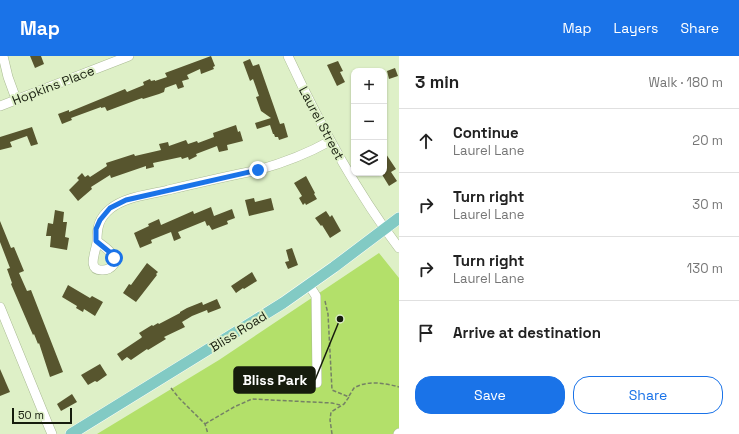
<!DOCTYPE html>
<html lang="en">
<head>
<meta charset="utf-8">
<style>
  body { margin:0; font-family:"Space Grotesk",sans-serif; background:#f6f6f6; color:#222 }
  .controls { position:absolute; right:12px; top:12px; display:grid; overflow:hidden; border-radius:8px; box-shadow:0 1px 3px #0004 }
  .controls button { width:36px; height:36px; display:grid; place-items:center; padding:0; border:0; border-bottom:1px solid #e0e0e0; background:#fff; color:#222; font:20px sans-serif }
  .scale { position:absolute; left:12px; bottom:10px; width:60px; box-sizing:border-box; padding-left:4px; border:2px solid #161c0d; border-top:0; font-size:11px; line-height:14px; white-space:nowrap; color:#161c0d; -webkit-text-stroke:3px #def0c7; paint-order:stroke }
  .stop { position:absolute; width:12px; height:12px; margin:-9px; border:3px solid #1a73e8; border-radius:50%; background:#fff }
  .stop.end { background:#1a73e8; border-color:#fff; box-shadow:0 1px 4px #0008 }
  .list { margin:0; padding:0; list-style:none }
  h2 { display:flex; justify-content:space-between; align-items:center; height:52px; margin:0; padding:0 16px; font-size:17px }
  h2 small { font-size:13px; font-weight:400; color:#767676 }
  .list li { display:grid; grid-template-columns:26px 1fr auto; gap:12px; align-items:center; box-sizing:border-box; height:64px; padding:0 16px; border-top:1px solid #e0e0e0 }
  .list b { display:block; font-size:15px; white-space:nowrap }
  .list p { margin:0; font-size:13px; white-space:nowrap; color:#767676 }
  .list em { font-size:13px; font-style:normal; color:#767676 }
  .actions { display:flex; gap:8px; padding:12px 16px }
  .actions a { flex:1; padding:9px 0; border:1px solid #1a73e8; border-radius:16px; text-align:center; font-size:14px; color:#1a73e8 }
  .actions .main { background:#1a73e8; color:#fff }
  .icon { flex:none; width:22px; height:22px; fill:none; stroke:currentColor; stroke-width:2; stroke-linecap:round; stroke-linejoin:round }
  .map { position:relative; flex:none; width:399px; height:378px; overflow:hidden }
  header { display:flex; align-items:center; gap:24px; box-sizing:border-box; height:56px; padding:0 20px; background:#1a73e8; color:#fff }
  header strong { font-size:19px }
  nav { display:flex; gap:22px; margin-inline-start:auto; font-size:14px }
  main { display:flex }
  aside { flex:1; background:#fff }
  .map>svg:first-child { display:block }
</style>
</head>
<body>
<header>
<strong>Map</strong>
<nav><a>Map</a><a>Layers</a><a>Share</a></nav>
</header>
<main>
<div class="map">
<svg width="399" height="378" viewBox="0 0 399 378">
  <rect width="100%" height="100%" fill="#def0c7"/>
  <path fill="#b3e06a" d="M379,197L399,222V378H97L219,304Z"/>
  <g fill="#57552e">
    <path d="M30,0H41L44,8L35,12Z"/>
    <path d="M211,0L215,10L213,11L214,13L201,18L200,13L187,19L189,23L182,25L184,31L178,33L176,28L165,32L164,36L159,38L143,43L142,42L107,55L105,51L101,52V51L71,62L72,64L62,68L58,58L69,54V56L125,33L127,36L144,29L143,26L150,23L151,25L155,24V25L167,21L165,17Z"/>
    <path d="M250,3L253,10L259,8L280,68L284,67L288,81L279,84L278,81H275L274,78H273L270,69L257,73L255,67L271,62L261,55L256,41L259,40L253,23L250,25L243,6Z"/>
    <path d="M338,5L343,15L340,16L345,26L337,30L327,9Z"/>
    <path d="M395,12L398,20L389,23L387,15Z"/>
    <path d="M236,69L238,76L240,75L243,85L227,89L228,94L219,96L217,90L196,98L197,100L189,104L188,101L182,103L181,101L153,107L154,111L146,113V110L111,122L110,119L91,131L92,133L78,145L69,134L79,124L77,122L82,117L85,121L88,119L90,121L107,110L106,107L134,98L135,100L161,94L159,88L168,86L169,90L186,84L188,88L197,85L198,87L214,81L213,77Z"/>
    <path d="M32,71L38,88L31,90L27,80L10,86L12,91L0,94V81Z"/>
    <path d="M384,95L396,113L391,116L397,125L389,130L381,117H384Z"/>
    <path d="M306,120L315,137L314,138L317,143L306,149L305,147L303,149L299,142L302,140L294,127Z"/>
    <path d="M254,142L255,146L271,142L274,154L249,160L245,144Z"/>
    <path d="M211,151L214,160L232,153L235,162L227,165L228,168L212,174L209,169L207,170L205,165L178,176L181,182L174,185L171,176L151,184L152,187L140,192L134,177L149,170L148,168L159,163L161,169L193,155L194,158Z"/>
    <path d="M55,154L64,156L63,166H67L65,181L69,182L67,194L50,191L51,180H46L48,167L53,168Z"/>
    <path d="M326,155L330,161L332,159L341,175L330,182L322,169L321,170L315,162Z"/>
    <path d="M0,165L11,192L14,191L24,215L19,217L27,235L31,234L63,316L50,321L39,287L38,288L34,278L33,279L11,228L12,227L7,213L10,212L0,186Z"/>
    <path d="M292,192L298,209L288,213L285,206L289,205L286,194Z"/>
    <path d="M147,207L158,216L156,218L157,219L136,246L123,237L129,228L131,229Z"/>
    <path d="M252,216L257,225L244,233L243,232L236,237L231,230Z"/>
    <path d="M68,229L90,242L92,240L103,246L95,260L84,253L83,256L76,252L77,250L62,241Z"/>
    <path d="M217,243L221,252L208,257L207,254L192,260L182,266L185,271L164,281L166,283L148,294L147,293L131,304L127,301L122,305L117,298L141,282L142,281L139,277L152,269L153,270L158,267L159,268L180,257V256L187,252L202,246L203,249Z"/>
    <path d="M100,308L107,319L97,326L95,325L88,329L81,319Z"/>
    <path d="M0,313L10,336L0,340Z"/>
    <path d="M72,338L77,346L61,355L57,348Z"/>
  </g>
  <g fill="none" stroke-linecap="round" stroke-linejoin="round">
    <defs>
      <g id="minor">
        <path d="M3,0L8,21L16,43"/>
        <path d="M288,0C319,67 354,133 399,192"/>
        <path d="M0,50L129,0"/>
        <path d="M97,185C97,194 85,215 103,214C108,214 111,212 114,208C116,197 104,191 97,185C97,171 99,162 110,153C126,140 149,139 168,134C198,127 228,120 258,114C283,107 307,98 330,85"/>
        <path d="M309,229L316,240L317,327"/>
        <path d="M0,251L49,371L52,378"/>
        <path d="M398,378L399,377"/>
      </g>
      <path id="major" d="M71,378L283,247L334,211L399,162"/>
    </defs>
    <use href="#minor" stroke="#a9ba93" stroke-width="10"/>
    <use href="#major" stroke="#fff" stroke-width="12"/>
    <g stroke="#758165" stroke-width="1.5" stroke-dasharray="4 2" stroke-linecap="butt">
      <path d="M325,245L328,258L332,334L349,341L344,348L331,356L330,364L332,378"/>
      <path d="M171,332L179,342L205,368L208,378"/>
      <path d="M349,340L354,332C367,324 385,327 399,331"/>
      <path d="M205,368L234,351L252,343L332,347L340,349"/>
    </g>
    <use href="#minor" stroke="#fff" stroke-width="9"/>
    <use href="#major" stroke="#82cac4" stroke-width="11"/>
  </g>
  <g fill="none" stroke-linecap="round" stroke-linejoin="round">
    <path stroke="#1a73e8" stroke-width="5" d="M114,202L112,198L96,185V173L100,164L110,152L126,144L258,114"/>
  </g>
  <g text-anchor="middle" stroke-width="4" stroke-linejoin="round" paint-order="stroke">
    <g font-size="13" fill="#161c0d" stroke="#def0c7">
      <text transform="translate(53 29) rotate(-21)" y="5">Hopkins Place</text>
      <text transform="translate(322 67) rotate(62)" y="5">Laurel Street</text>
      <text transform="translate(238 275) rotate(-32)" y="5">Bliss Road</text>
    </g>
  </g>
  <path fill="none" stroke="#161c0d" stroke-width="1.5" d="M340 263L315 324"/>
  <circle fill="#161c0d" stroke="#def0c7" stroke-width="1.5" cx="340" cy="263" r="4"/>
  <rect fill="#161c0d" stroke="#161c0d" stroke-width="1.5" x="234" y="311" width="81" height="26" rx="4"/>
  <g font-size="14" text-anchor="middle" font-weight="bold" fill="#fff">
    <text x="275" y="329">Bliss Park</text>
  </g>
</svg>
<div class="controls">
<button>+</button>
<button>−</button>
<button><svg class="icon" aria-label="layers" viewBox="0 0 24 24"><path d="M12 4l9 5-9 5-9-5zM3 14l9 5 9-5"/></svg></button>
</div>
<div class="scale">50 m</div>
<div class="stop" style="left:114px;top:202px"></div>
<div class="stop end" style="left:258px;top:114px"></div>
</div>
<aside>
<h2>3 min<small>Walk · 180 m</small></h2>
<ul class="list">
<li><svg class="icon" aria-label="ahead" viewBox="0 0 24 24"><path d="M12 20V5M6 11l6-6 6 6"/></svg><div><b>Continue</b><p>Laurel Lane</p></div><em>20 m</em></li>
<li><svg class="icon" aria-label="right" viewBox="0 0 24 24"><path d="M7 20v-9h11M14 6l5 5-5 5"/></svg><div><b>Turn right</b><p>Laurel Lane</p></div><em>30 m</em></li>
<li><svg class="icon" aria-label="right" viewBox="0 0 24 24"><path d="M7 20v-9h11M14 6l5 5-5 5"/></svg><div><b>Turn right</b><p>Laurel Lane</p></div><em>130 m</em></li>
<li><svg class="icon" aria-label="arrive" viewBox="0 0 24 24"><path d="M6 21V4h12l-3 4 3 4H6"/></svg><div><b>Arrive at destination</b></div></li>
</ul>
<div class="actions"><a class="main">Save</a><a>Share</a></div>
</aside>
</main>
</body>
</html>
